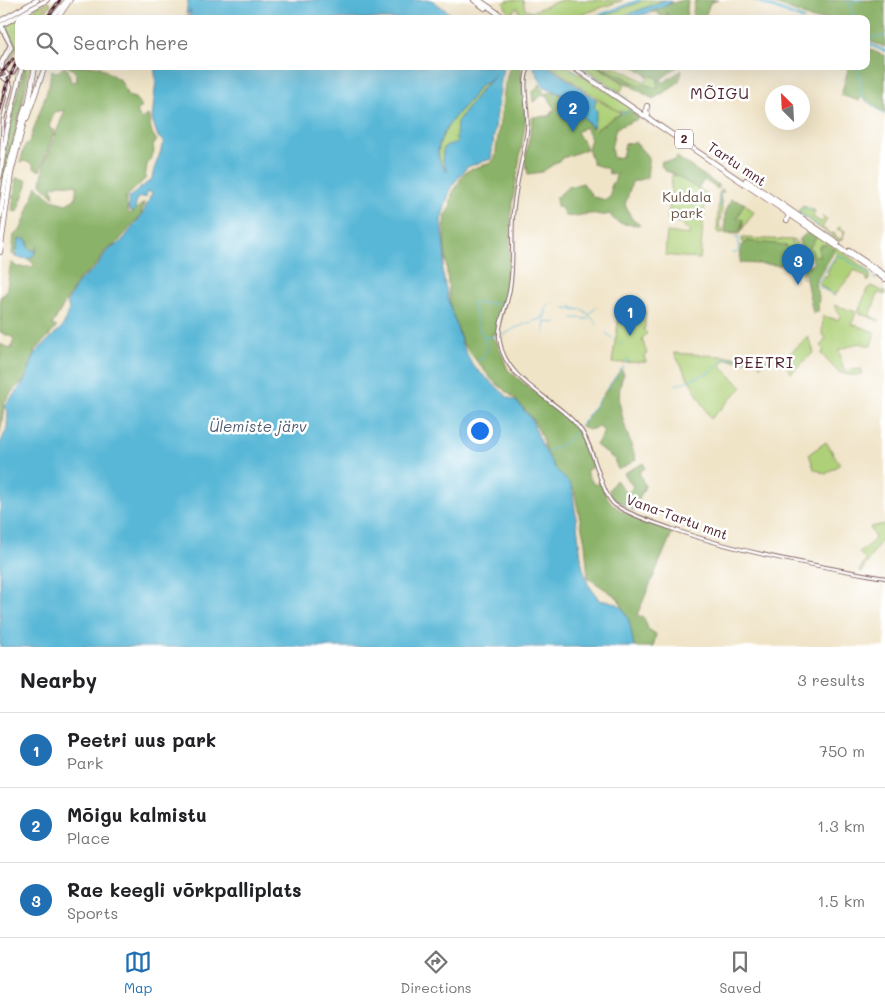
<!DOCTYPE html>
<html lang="en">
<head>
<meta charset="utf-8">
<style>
  body { margin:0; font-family:Mali,sans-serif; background:#f6f6f6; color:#202124 }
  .compass { position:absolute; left:765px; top:85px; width:45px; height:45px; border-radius:50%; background:#fff; box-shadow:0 5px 20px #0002; rotate:336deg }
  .you { position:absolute; left:479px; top:430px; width:18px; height:18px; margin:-12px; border:4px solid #fff; border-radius:50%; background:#1a73e8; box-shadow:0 0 0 8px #1a73e833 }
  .badge { display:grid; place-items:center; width:32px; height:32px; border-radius:50%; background:#1f6fb2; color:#fff; font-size:16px; font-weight:700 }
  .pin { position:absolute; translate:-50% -41px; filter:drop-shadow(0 1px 2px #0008) }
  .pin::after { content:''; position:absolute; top:26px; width:18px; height:15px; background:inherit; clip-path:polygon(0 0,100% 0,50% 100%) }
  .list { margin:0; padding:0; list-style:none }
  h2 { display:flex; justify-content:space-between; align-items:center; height:65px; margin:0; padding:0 20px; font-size:21px }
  h2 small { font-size:16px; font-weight:400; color:#757577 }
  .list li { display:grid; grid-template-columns:32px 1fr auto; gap:15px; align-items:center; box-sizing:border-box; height:75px; padding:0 20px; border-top:1px solid #e0e0e0 }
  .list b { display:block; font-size:19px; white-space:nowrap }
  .list p { margin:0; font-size:16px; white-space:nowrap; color:#757577 }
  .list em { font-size:16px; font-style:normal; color:#757577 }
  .icon { flex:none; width:28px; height:28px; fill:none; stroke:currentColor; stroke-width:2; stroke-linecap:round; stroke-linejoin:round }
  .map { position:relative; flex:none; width:885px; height:647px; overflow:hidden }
  .search { position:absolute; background:#fff; box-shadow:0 5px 20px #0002; left:15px; right:15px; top:15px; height:55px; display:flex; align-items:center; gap:12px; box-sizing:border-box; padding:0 18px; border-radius:10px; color:#757577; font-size:19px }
  .sheet { height:290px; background:#fff }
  nav { display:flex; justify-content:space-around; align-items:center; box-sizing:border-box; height:70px; border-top:1px solid #e0e0e0; background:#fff; font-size:14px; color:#757577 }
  nav a { display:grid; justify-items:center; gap:2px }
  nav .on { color:#1f6fb2 }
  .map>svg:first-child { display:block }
</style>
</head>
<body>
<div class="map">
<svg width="885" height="647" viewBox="0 0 885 647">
  <rect width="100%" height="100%" fill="#fff"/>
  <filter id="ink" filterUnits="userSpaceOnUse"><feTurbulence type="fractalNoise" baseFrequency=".02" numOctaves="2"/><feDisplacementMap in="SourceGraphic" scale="10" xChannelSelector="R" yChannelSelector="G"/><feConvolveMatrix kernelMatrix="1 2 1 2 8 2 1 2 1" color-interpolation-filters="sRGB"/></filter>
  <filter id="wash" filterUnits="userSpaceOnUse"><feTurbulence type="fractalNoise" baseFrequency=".0096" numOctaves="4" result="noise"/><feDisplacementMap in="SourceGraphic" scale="20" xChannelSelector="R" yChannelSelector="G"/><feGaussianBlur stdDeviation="1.12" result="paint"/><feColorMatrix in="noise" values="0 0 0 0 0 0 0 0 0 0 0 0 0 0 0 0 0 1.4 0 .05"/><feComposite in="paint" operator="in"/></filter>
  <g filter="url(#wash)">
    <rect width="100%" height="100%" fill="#f0e4c7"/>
    <g fill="#aed078" stroke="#7c7852">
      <path d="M509,0H523L525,9L531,12L561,0H623L569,19H517L519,16L521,17L517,7L511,14L506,9L504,3Z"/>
      <path d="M645,0H665L617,19H595Z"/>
      <path d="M48,1L51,4L39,19H19V48L4,66L17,48H14L13,41L6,27L7,24Z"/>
      <path d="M23,66H31L0,205L8,131Z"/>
      <path d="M550,66H568L641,114L638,119L636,114L617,111Z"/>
      <path d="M582,66H597L625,84L620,92Z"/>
      <path d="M600,66L616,67L643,81L648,79L647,75L654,76L658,80V88C640,85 616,78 600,66Z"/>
      <path d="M494,73L488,84L484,86L457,122L458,142L445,146C440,156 443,165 448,173C418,146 467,105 482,84L486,83Z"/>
      <path d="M596,99L621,113L594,131L591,128L597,111L594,107Z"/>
      <path d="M672,175H678L706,193L700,259L665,255L667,232L689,235V231L680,223L668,220Z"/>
      <path d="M722,189L724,192L720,193L722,209L719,227L728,233L742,229L743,220L737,218L744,203L754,212L739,234H725L723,231L721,234L717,232L719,193Z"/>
      <path d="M803,206L815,211L813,217L821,222L824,219L822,216L827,219L822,228L832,234L835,233L834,235L841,240L844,232L837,229L839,227L845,231L843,239L839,241L797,212Z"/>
      <path d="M818,234L867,270L870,275L868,282L866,277L855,270L834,296L819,284L824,277L829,274L827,272L837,256L835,250L826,244L819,258L814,255L810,247Z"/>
      <path d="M742,238L795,240L791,242L793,244L796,241L803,279L801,266H797L796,261L787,256L747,244L743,246Z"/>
      <path d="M871,286L885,292V295L878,293L870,316L880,321L858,313L867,289Z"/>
      <path d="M835,305L856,312L852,324L875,332L871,346L859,343L839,350L844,371L861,369L863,374C838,378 838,371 821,354L824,350L821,347L826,337L822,335L823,316L838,320L840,315L834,306Z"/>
      <path d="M620,310L645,311V328L643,329L647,333L642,339L647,354L644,356L646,362L612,363Z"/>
      <path d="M808,337L814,352L791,373L782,360Z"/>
      <path d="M674,353L768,359L760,366L759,365L762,361L724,360L721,367L742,387L711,419Z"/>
      <path d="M826,442L840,464L826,474L814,469L809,454Z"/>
      <path d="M885,524V535L861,572L859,571L866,560L859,553L875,539L870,527Z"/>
    </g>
    <g fill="#8ab268" stroke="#6a684a">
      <path d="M682,0H688L686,19H666L667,13L662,18L657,12L643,13Z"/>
      <path d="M695,0H718L710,3L704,19H692Z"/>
      <path d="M766,0H885V47L866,40V19H813Z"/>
      <path d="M866,48L885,56V114L861,97L859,101L841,95L849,66H866Z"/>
      <path d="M25,66C31,77 4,176 0,197L6,145Z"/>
      <path d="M64,66L68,70L71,82L77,81C77,73 75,70 67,66H99L121,81L128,96L135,98L142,107L137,111L141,119L148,115L152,133L157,141L153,144L154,152L147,165L145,179L125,198L128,211L131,214L144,202L141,215L116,244L106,250L96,265L79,279L52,325L57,327L55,329L34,352L33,362L24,381L14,389L5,401L0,433V344L11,349L14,338L0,332V297L6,293L11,262L17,267H33L34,264L28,259L34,255L36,249L35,251L29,249L28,241L18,239L16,257L12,254L14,235L21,229L37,186L52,200L66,204L75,199L77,185L60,184L52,187L54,197L41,184L44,164L65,110L55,112L49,125L51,130H55L40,171L34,168L33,164L24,161L20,163L25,145L29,143L49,85L51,71L58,72Z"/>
      <path d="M510,66H521L526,119L511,212L509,274L504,304L496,335L491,334L492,338L497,342L508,370L576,427L594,466L586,471L594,485L601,481C610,522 645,513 672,533L637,615L644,618L648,629L656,634L653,647H634L629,621L618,598L588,578L585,543L574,490L550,465L541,435L532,418L513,397L492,380L463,344L450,306L444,238L445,217L450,208L452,194L464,173L471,169L491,163L495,158L505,84Z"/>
      <path d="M597,66L625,77L632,83L645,84L657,89L658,79L654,76H648L634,66H678L661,79L663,83L682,70C681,87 665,91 653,99Z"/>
      <path d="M540,84L544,94L554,91L569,99L594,131L614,117L630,110L638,119L616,128L611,148L613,158L622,157L625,144L635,142L649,158L647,178L632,182L625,205L632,219L640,225C628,224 616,226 610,214C600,217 598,213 590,214C580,214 575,218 565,216L562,209L557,206L556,198L568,187L583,183L593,197L606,200L611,196V184L615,181L616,174H609L608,169L593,164L588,148L591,139L585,127L577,132L587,149L563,158L542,172L528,174L525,161L533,117L550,116L551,111L555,110L548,97L543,95L533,102L532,93Z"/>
      <path d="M677,157L718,185V189L704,180L698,189L672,173L665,171L661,165L662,161H674Z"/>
      <path d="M16,178L27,180V185L17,212L12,211Z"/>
      <path d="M731,199L744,203L737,218L743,220L740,232L728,233L725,228V214Z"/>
      <path d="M811,229L818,235L810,247L814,255L819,257V246L826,244L835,250L815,283L819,296L818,312L813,313L803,265L810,266L814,262L809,254L801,252L799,240Z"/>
      <path d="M747,241L785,245L790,251L787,256L796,261L797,266L740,263L741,245L743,246Z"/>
      <path d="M621,369L624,374C611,400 629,435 636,460L618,470L614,459L596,445L604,432L600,427L588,430L581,426Z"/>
      <path d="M644,463L645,468L639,472L645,486L634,511L612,497L609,490L616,480L627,494L633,487L624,473Z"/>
    </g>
    <g fill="#59b7d7" stroke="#526b81" fill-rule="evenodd">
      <path d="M188,0H432L458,19H180L191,15L190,10L189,14H186Z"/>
      <path d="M665,0L673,2L659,9L655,8C650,15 627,19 616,19Z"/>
      <path d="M154,66H158V69L160,66H503L491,159L467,167L451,187L441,220L445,259L442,270L448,299L462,344L473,366L509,398L516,401L531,418L542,445L555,468L572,486L582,565L588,584L600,601C629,598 630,625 634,647H0V444L7,428L8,410L4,407L26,379L35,353L63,326L69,309L67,302L79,281L97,266L107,251L121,242L142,215L152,193L147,191L146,197L137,198L135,210L132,213L129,210L128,198L152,179C154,164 160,158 162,145L165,142L158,137L152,119L156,80ZM495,74L488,84L484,86L457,122L456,139L458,142L445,146C440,156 443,165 448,172C422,150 454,117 470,100C474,96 476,88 481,85C483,83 486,84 488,82C491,80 493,76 495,74Z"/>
      <path d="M533,66H548L596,99L594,106L597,111L593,128L564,95L543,86Z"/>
      <path d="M22,238L27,240L28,247L33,251H35L38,246L34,255L28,259L16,257L18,241Z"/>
    </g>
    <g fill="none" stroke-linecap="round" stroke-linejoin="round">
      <g stroke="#59b7d7" stroke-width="1">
        <path d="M846,0L851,4L853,19"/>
        <path d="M851,1L862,0"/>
        <path d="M871,38L885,36"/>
        <path d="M579,66L628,99"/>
        <path d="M858,66L862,97L885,115"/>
        <path d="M571,69L577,73"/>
        <path d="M621,114L631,110"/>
        <path d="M684,193L690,197"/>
        <path d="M720,193L721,191"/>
        <path d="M720,194V207"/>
        <path d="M692,198L700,204"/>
        <path d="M813,211L805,207L799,212L819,226"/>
        <path d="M732,253H738L739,238H735"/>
        <path d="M873,278L878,279"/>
        <path d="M834,295L816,285L837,254L868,273L869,276"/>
        <path d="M569,304L576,310"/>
        <path d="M565,308L584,310L597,324"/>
        <path d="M589,314L596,308"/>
        <path d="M573,318L588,319"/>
        <path d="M541,319L544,311"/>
        <path d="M545,322L557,323"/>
        <path d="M544,333L545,319"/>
        <path d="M606,333L612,338"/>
        <path d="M502,336L515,328L545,317L547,306L553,303"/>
        <path d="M484,337H497"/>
        <path d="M614,340L615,341"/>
        <path d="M619,343L622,344"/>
        <path d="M477,361L483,358L488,347L477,323L473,303L504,304"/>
        <path d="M626,363L628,359"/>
        <path d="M720,363L725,358L766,360"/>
        <path d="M676,385L711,372L719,364"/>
        <path d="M605,391L623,367"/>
        <path d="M580,426L602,396"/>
        <path d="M547,452L566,442L578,429"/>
      </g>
      <g stroke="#59b7d7" stroke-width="2.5">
        <path d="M754,0L803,19"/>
        <path d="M590,19L640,0"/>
        <path d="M866,43L885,51"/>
      </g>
    </g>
  </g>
  <g filter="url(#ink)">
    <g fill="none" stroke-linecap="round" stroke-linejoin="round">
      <path stroke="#cfbda8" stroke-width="4.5" stroke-dasharray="4.5 2" stroke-linecap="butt" d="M41,19L47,0"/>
      <defs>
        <g id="minor">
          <path d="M2,25L12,47L3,62L2,69"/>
          <path d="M0,64L10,45L0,26"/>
          <path d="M0,66L7,74"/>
          <path d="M529,66C520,85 530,110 527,131C523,159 515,186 513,214C511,239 514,263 510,287C508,305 496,326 500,343C507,383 558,399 580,429C594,446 601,495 615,505C632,516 653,522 672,529C741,553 813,565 885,578"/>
          <path d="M0,76L8,81L11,86L3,119L1,158"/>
          <path d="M3,78L13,73L19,63"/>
        </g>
        <g id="major">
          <path d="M51,19L67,0"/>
          <path d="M57,19L70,0"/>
          <path d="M0,21L37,0"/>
          <path d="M0,26L47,0"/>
          <path d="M27,118L45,66"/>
          <path d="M0,176L7,130L22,66"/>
        </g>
        <g id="highway">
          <path d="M474,0L485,8"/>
          <path d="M479,0L506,19"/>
          <path d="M571,66L885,279"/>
          <path d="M647,106L646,111L648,115"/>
          <path d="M746,180L838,243"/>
          <path d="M786,211L789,216L787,220"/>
          <path d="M0,216L6,177L25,107"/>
          <path d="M849,251L885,275"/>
          <path d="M0,252L11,173L29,101L35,66"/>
        </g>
      </defs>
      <use href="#minor" stroke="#846462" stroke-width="4.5"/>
      <use href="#major" stroke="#846462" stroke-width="5.5"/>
      <use href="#highway" stroke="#846462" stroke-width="6"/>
      <use href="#minor" stroke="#fff" stroke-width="2.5"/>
      <use href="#major" stroke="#fff" stroke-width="4"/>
      <use href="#highway" stroke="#fff" stroke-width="4.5"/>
      <defs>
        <g id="rail">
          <path d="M46,19L60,0"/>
          <path d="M0,75L13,59"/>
          <path d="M0,110L6,86L19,56"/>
        </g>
      </defs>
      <use href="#rail" stroke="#4a1f2b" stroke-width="3"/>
      <use href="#rail" stroke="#fff" stroke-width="1" stroke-dasharray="4" stroke-linecap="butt"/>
    </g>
  </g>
  <g text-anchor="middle" stroke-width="5" stroke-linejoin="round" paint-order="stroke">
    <rect fill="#fff" stroke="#80626b" stroke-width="1" x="675" y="129.5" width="18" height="19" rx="4"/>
    <g font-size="12" font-weight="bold" fill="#4a1f2b">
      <text x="684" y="143">2</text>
    </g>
    <g font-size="14" fill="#4a1f2b" stroke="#fff">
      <text transform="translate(737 164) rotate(34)" y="5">Tartu mnt</text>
      <text transform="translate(677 517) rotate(20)" y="5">Vana-Tartu mnt</text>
    </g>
    <g font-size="14" fill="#685442" stroke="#fff">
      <text x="687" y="202">Kuldala<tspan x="687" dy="16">park</tspan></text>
    </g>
    <g font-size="15" font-style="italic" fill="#505c70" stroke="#fff">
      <text x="258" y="432">Ülemiste järv</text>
    </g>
    <g font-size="16" letter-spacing="1" fill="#4a1f2b" stroke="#fff">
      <text x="720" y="99">MÕIGU</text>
      <text x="764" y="368">PEETRI</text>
    </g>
  </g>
</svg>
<svg class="compass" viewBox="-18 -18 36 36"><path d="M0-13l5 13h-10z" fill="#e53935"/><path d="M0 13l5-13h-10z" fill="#757577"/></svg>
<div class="you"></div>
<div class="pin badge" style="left:630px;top:336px">1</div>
<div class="pin badge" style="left:573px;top:132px">2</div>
<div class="pin badge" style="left:798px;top:285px">3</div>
<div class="search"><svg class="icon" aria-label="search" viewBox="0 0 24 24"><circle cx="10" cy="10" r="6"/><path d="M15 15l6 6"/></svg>Search here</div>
</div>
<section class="sheet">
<h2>Nearby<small>3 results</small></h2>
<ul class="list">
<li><span class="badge">1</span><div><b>Peetri uus park</b><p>Park</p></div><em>750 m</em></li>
<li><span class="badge">2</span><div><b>Mõigu kalmistu</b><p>Place</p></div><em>1.3 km</em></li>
<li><span class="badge">3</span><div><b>Rae keegli võrkpalliplats</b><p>Sports</p></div><em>1.5 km</em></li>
</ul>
</section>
<nav>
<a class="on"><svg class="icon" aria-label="map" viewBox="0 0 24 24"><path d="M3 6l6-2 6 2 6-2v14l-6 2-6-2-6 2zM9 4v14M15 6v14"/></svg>Map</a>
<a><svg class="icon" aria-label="directions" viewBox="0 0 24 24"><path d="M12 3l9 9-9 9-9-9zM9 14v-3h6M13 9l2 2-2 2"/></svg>Directions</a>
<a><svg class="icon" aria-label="saved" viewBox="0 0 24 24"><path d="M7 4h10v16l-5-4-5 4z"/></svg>Saved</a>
</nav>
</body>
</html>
